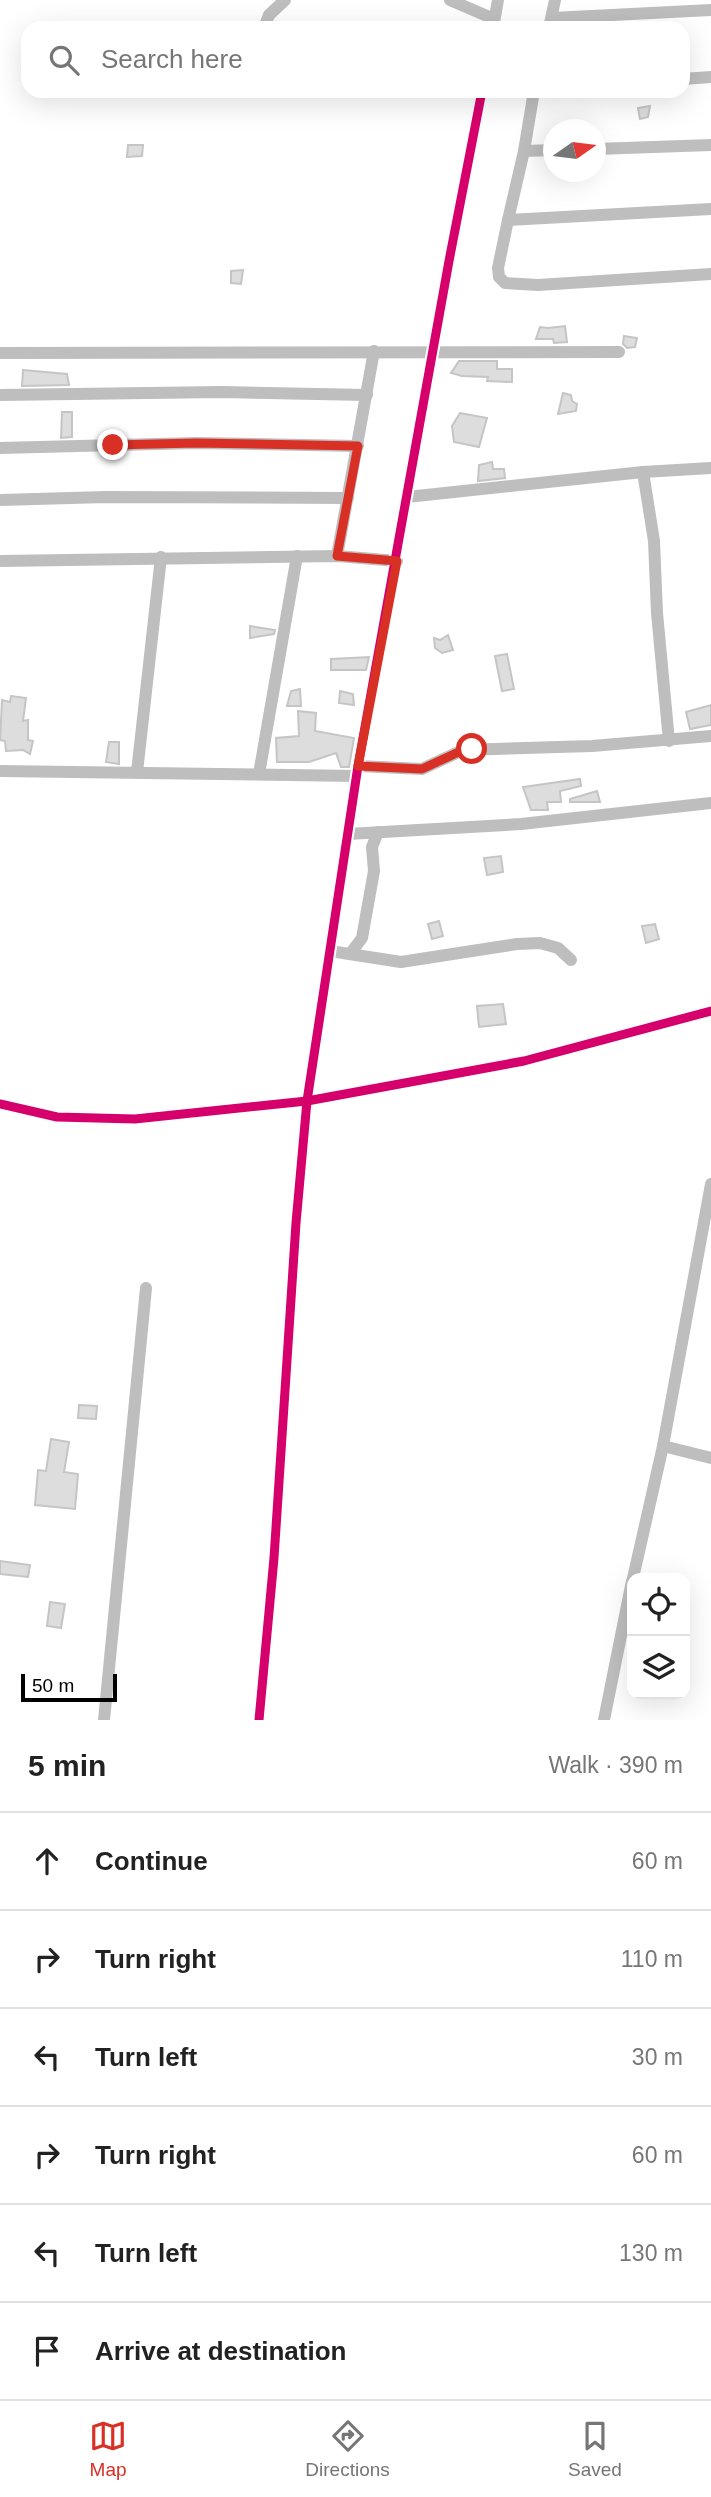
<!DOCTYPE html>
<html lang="en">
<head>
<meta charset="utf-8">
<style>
  body { margin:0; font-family:Arial,sans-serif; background:#f6f6f6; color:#222 }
  .controls { position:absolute; right:21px; bottom:21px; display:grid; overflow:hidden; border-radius:14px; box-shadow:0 7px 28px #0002 }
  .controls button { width:63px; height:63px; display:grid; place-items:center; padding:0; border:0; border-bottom:2px solid #e0e0e0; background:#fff; color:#222; font:35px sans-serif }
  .compass { position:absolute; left:543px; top:119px; width:63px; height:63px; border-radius:50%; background:#fff; box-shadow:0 7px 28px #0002; rotate:76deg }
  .scale { position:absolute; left:21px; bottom:18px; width:96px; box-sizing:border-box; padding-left:7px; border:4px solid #000; border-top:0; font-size:19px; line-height:24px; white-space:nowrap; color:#000; -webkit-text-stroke:5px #fff; paint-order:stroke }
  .stop { position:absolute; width:21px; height:21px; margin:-16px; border:5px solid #d93025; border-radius:50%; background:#fff }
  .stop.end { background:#d93025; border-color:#fff; box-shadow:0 2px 7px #0008 }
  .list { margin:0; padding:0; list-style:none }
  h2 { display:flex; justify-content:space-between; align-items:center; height:91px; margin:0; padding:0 28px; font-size:30px }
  h2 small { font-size:23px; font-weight:400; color:#767676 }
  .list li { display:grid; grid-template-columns:46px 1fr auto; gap:21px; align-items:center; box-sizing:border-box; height:98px; padding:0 28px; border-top:2px solid #e0e0e0 }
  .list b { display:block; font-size:26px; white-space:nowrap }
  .list em { font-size:23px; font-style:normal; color:#767676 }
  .icon { flex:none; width:38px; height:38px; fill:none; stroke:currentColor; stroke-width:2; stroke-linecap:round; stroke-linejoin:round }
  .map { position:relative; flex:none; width:711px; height:1720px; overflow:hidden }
  .search { position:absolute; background:#fff; box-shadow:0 7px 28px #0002; left:21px; right:21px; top:21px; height:77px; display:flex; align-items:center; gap:18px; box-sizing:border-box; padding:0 24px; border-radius:21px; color:#767676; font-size:26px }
  .sheet { height:679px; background:#fff }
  nav { display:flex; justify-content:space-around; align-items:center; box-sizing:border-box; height:98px; border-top:2px solid #e0e0e0; background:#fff; font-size:19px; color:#767676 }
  nav a { display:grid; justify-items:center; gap:4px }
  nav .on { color:#d93025 }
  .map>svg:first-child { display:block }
</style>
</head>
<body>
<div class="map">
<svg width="711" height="1720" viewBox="0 0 711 1720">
  <rect width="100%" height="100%" fill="#fff"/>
  <g fill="#ddd" stroke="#c5c5c5" stroke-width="2">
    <path d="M650,106L648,117L640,119L638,108Z"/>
    <path d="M128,145H143L142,156L127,157Z"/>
    <path d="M243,270L241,284L231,283V271Z"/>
    <path d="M565,326L567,342L554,343L553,339H536L540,327L548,328Z"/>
    <path d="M624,336L637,338L635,347L627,348L623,344Z"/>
    <path d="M459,361H497V369H512V382L487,381L488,377L462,376L451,373Z"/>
    <path d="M23,370L67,374L69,385L22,386Z"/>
    <path d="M563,393L571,395L572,401L577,404L576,411L558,414Z"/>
    <path d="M62,412H72V437L61,438Z"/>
    <path d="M460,413L487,418L479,447L454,442L452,426Z"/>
    <path d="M492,462L493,469H504L505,478L478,481L479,465Z"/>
    <path d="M250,626L275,630L274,634L250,638Z"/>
    <path d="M448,635L453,650L442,653L435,648L434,638L440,640Z"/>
    <path d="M507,654L514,689L502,691L495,656Z"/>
    <path d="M369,657L366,670H331V659Z"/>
    <path d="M300,689L301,706H287L291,691Z"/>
    <path d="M340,691L353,694L354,705L339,703Z"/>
    <path d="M11,696L26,698L23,721L28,720V740L33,741L30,754L23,750L6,751L5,741L0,740L2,700L10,702Z"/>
    <path d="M711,705V725L690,729L686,712Z"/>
    <path d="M298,711L316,713L315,731L354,738L349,767H341L336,753L309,762H277L276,738L299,736Z"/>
    <path d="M109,742H119V764L106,762Z"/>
    <path d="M580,779L581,786L560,791L561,802H547L548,810H531L523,787Z"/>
    <path d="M597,791L600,802H570V799Z"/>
    <path d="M501,856L503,872L487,875L484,858Z"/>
    <path d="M439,921L443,936L432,939L428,924Z"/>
    <path d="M655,924L659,939L646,943L642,926Z"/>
    <path d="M503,1004L506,1024L479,1027L477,1006Z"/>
    <path d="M79,1405L97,1406L96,1419L78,1418Z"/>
    <path d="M51,1439L69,1442L64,1472L78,1474L75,1509L35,1505L38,1470L46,1471Z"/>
    <path d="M0,1561L30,1565L28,1577L0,1574Z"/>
    <path d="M50,1602L65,1604L61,1628L47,1626Z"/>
  </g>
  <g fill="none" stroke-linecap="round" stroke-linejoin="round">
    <g stroke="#bebebe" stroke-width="12">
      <path d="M450,0L494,19"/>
      <path d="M552,18L711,10"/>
      <path d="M264,28L269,15L285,0"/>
      <path d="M493,28L498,0"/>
      <path d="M549,28L555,0"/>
      <path d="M683,79L711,77"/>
      <path d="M596,149L711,145"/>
      <path d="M524,151L554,150"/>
      <path d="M711,209L508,220L498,268L499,277L505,283L538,285L711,274"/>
      <path d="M508,220L524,151L534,91"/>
      <path d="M0,353L619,352"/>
      <path d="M0,395L222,392L367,395"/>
      <path d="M0,448L196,443L358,446"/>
      <path d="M643,472L654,541L657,613L669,741"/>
      <path d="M407,497L643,472L711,468"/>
      <path d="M0,500L106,497L348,498"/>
      <path d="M337,556L374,351"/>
      <path d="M0,561L337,556L397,561"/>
      <path d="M358,766L422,769L463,750L592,746L711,736"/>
      <path d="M0,771L357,776"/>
      <path d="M137,772L161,557"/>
      <path d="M259,774L297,556"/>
      <path d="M348,834L521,824L711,803"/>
      <path d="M330,951L401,962L517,944L540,943L558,948L571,960"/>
      <path d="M350,954L362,938L374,871L372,847L378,832"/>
      <path d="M0,1104L57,1117L135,1119L307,1101L524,1061L711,1011"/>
      <path d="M663,1446L711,1458"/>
      <path d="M633,1578L663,1446L711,1184"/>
      <path d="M104,1720L146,1288"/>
      <path d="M259,1720L274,1558L296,1223L307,1101L358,766L449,261L482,91"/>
      <path d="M604,1720L632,1581"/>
    </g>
    <defs>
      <g id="cycleway">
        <path d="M0,1104L57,1117L135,1119L307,1101L524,1061L711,1011"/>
        <path d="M259,1720L274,1558L296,1223L307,1101L358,766L449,261L482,91"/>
      </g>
    </defs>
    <use href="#cycleway" stroke="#fff" stroke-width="13"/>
    <use href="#cycleway" stroke="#d6006c" stroke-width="9"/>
  </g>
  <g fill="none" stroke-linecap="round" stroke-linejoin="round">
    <path stroke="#d93025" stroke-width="9" d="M113,445L196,443L358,446L337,556L397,561L358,766L422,769L463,750L472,749"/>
  </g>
</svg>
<div class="controls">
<button><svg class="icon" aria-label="locate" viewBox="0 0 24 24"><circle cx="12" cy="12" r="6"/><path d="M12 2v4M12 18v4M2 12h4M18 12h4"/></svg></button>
<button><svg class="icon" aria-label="layers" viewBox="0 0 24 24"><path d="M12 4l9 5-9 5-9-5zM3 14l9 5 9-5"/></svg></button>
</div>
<svg class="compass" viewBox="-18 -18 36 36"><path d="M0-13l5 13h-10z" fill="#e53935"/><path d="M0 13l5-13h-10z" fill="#767676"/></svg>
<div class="scale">50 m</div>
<div class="stop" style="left:472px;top:749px"></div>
<div class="stop end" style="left:113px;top:445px"></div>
<div class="search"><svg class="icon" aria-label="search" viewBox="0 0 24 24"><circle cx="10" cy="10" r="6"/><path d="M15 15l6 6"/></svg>Search here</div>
</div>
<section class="sheet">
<h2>5 min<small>Walk · 390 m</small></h2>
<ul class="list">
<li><svg class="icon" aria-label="ahead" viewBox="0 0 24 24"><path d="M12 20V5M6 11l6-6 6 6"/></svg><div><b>Continue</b></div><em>60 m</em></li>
<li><svg class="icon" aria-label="right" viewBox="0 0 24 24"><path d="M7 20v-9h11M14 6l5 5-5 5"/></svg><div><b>Turn right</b></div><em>110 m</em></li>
<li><svg class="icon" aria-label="left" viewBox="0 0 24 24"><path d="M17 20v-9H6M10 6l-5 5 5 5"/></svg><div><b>Turn left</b></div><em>30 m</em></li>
<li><svg class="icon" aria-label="right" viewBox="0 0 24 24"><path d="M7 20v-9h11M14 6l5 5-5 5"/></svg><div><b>Turn right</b></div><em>60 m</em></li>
<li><svg class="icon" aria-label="left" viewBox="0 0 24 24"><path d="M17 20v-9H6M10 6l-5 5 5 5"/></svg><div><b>Turn left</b></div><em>130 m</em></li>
<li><svg class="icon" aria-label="arrive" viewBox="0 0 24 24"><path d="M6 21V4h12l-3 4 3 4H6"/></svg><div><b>Arrive at destination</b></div></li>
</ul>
</section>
<nav>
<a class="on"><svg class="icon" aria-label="map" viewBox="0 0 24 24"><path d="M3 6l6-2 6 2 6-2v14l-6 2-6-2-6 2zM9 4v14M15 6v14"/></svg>Map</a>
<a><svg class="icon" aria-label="directions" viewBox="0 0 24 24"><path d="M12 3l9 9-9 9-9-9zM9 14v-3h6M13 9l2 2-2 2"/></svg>Directions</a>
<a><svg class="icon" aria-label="saved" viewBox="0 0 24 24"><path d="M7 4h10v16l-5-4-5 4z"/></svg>Saved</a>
</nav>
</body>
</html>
